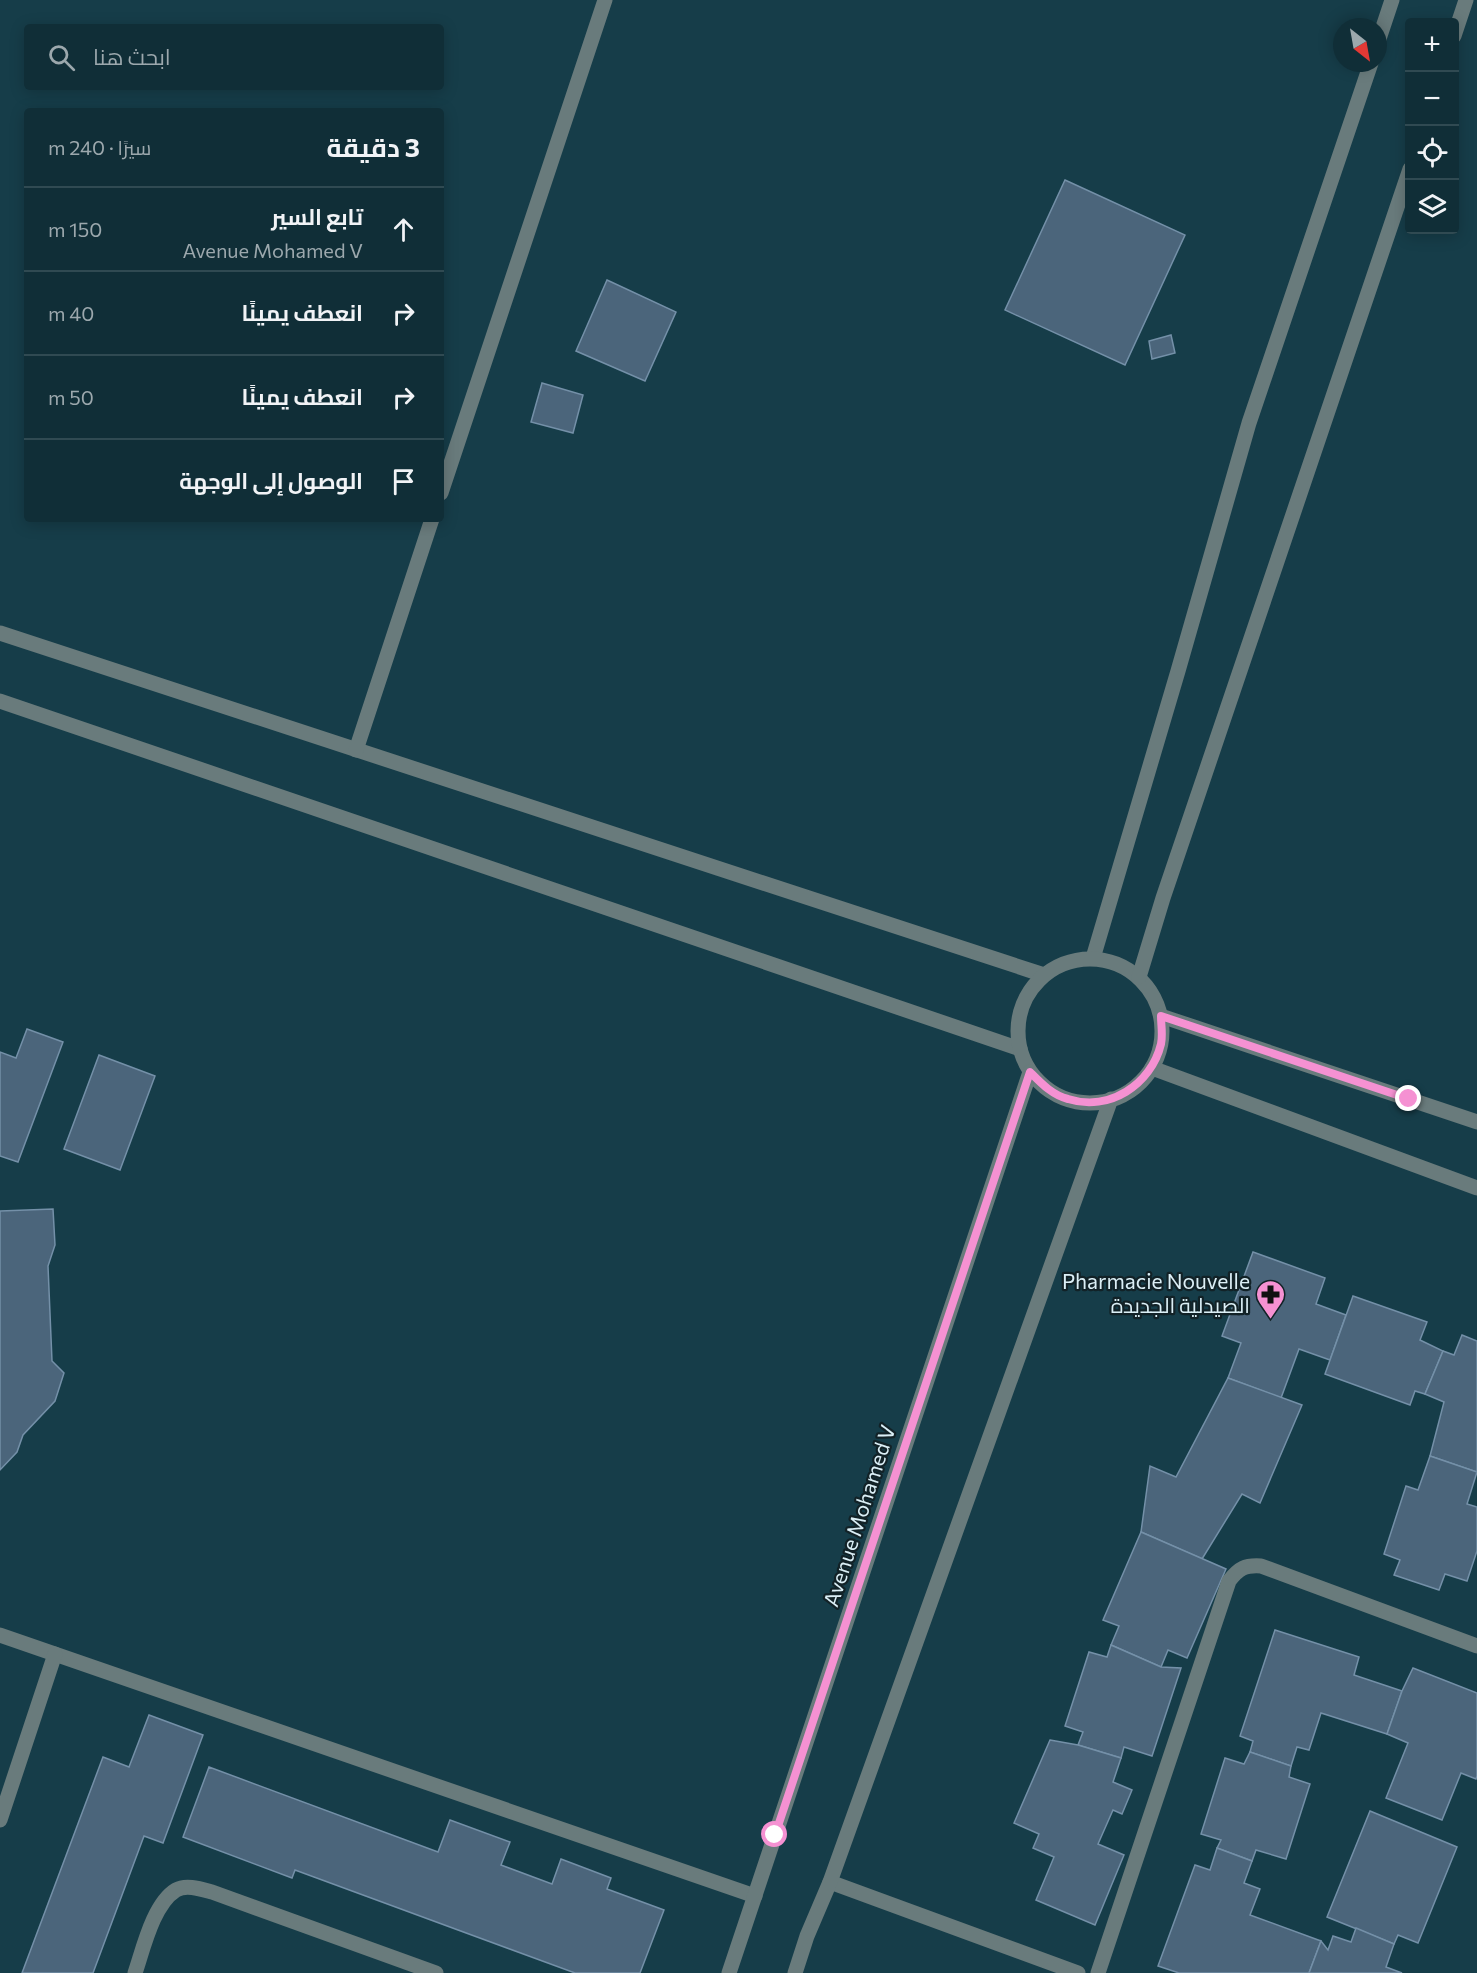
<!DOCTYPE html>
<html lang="ar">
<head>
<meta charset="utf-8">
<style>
  body { margin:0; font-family:Commissioner,Cairo,sans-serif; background:#19363f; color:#f1f3f6; direction:rtl }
  .controls { position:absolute; right:18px; top:18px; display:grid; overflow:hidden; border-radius:6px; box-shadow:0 3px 15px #0003 }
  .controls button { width:54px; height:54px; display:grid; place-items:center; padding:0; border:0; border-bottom:2px solid #304a52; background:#102e37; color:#f1f3f6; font:30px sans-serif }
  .compass { position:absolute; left:1333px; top:18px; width:54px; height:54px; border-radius:50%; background:#102e37; box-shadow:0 3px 15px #0003; rotate:149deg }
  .stop { position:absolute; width:18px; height:18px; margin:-14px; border:4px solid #f591d2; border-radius:50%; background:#fff }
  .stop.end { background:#f591d2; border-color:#fff; box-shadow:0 2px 6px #0008 }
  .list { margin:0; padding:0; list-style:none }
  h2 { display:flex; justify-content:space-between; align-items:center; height:78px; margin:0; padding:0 24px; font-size:26px }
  h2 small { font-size:20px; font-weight:400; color:#9ca8ad }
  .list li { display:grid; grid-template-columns:39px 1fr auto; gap:18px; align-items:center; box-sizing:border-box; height:84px; padding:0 24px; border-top:2px solid #304a52 }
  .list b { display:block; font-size:22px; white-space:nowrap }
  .list p { margin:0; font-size:20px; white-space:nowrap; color:#9ca8ad }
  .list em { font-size:20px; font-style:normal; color:#9ca8ad }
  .icon { flex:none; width:33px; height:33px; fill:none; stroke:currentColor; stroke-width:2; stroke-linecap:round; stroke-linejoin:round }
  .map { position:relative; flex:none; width:1477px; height:1973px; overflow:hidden; direction:ltr }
  .search { position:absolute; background:#102e37; box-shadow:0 3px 15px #0003; left:24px; top:24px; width:420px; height:66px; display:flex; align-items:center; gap:15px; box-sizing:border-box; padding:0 21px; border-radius:6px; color:#9ca8ad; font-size:22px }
  .panel { position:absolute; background:#102e37; box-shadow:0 3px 15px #0003; left:24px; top:108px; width:420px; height:414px; border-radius:6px; direction:rtl }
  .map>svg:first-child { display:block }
</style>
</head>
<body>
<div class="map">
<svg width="1477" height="1973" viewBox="0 0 1477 1973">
  <rect width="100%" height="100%" fill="#163d49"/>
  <g fill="#4b657b" stroke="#7490a8" stroke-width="1.5">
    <path d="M1065,180L1185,235L1125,365L1005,310Z"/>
    <path d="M607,280L676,312L645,381L576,351Z"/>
    <path d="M1171,335L1175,353L1152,359L1149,341Z"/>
    <path d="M542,383L583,395L573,433L531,422Z"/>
    <path d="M27,1029L63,1042L18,1162L0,1156V1052L16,1058Z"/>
    <path d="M99,1055L155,1076L120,1170L64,1149Z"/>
    <path d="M53,1209L55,1245L48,1266L52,1361L64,1373L55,1401L23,1435L17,1452L0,1470V1211Z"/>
    <path d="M1253,1252L1325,1278L1316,1304L1346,1315L1330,1360L1299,1349L1281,1398L1228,1378L1241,1343L1222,1336Z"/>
    <path d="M1353,1296L1427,1322L1420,1340L1443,1351L1425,1394L1415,1391L1410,1405L1325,1374Z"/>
    <path d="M1462,1335L1477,1341V1472L1430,1456L1444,1402L1425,1394L1443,1351L1454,1355Z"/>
    <path d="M1228,1378L1302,1405L1260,1503L1242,1494L1202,1559L1141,1532L1150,1466L1176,1477Z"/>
    <path d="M1430,1456L1477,1472L1467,1504L1477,1507V1551L1467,1581L1445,1574L1439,1590L1394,1575L1400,1560L1384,1554L1406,1486L1418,1490Z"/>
    <path d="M1141,1532L1226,1569L1187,1658L1168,1650L1161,1667L1111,1645L1119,1626L1103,1620Z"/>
    <path d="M1275,1630L1359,1657L1354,1675L1402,1691L1387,1734L1321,1713L1309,1750L1297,1747L1291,1766L1250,1752L1253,1741L1240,1736Z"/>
    <path d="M1111,1645L1161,1667L1181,1668L1152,1756L1124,1747L1121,1758L1078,1745L1083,1732L1065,1726L1089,1652L1107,1657Z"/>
    <path d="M1413,1668L1477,1693V1776L1476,1779L1461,1773L1442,1820L1386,1798L1408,1743L1387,1734L1402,1691Z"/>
    <path d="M149,1715L203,1735L163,1843L144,1836L93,1973H22L103,1757L129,1767Z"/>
    <path d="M1050,1740L1078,1745L1121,1758L1113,1782L1132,1790L1122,1814L1113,1810L1098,1844L1124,1855L1095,1925L1036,1900L1054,1857L1033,1848L1039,1834L1014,1823Z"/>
    <path d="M1250,1752L1291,1766L1289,1777L1310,1784L1286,1859L1256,1850L1252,1861L1217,1848L1221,1840L1201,1834L1225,1758L1244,1764Z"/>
    <path d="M209,1767L438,1852L450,1820L510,1842L501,1865L552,1884L561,1859L611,1878L607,1889L664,1910L640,1973H575L295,1870L292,1878L183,1837Z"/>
    <path d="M1370,1811L1457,1847L1418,1943L1398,1935L1394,1944L1327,1917Z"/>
    <path d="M1217,1848L1252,1861L1244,1883L1260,1889L1250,1915L1321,1941L1309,1973H1179L1158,1966L1195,1865L1210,1870Z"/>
    <path d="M1356,1928L1394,1944L1386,1967L1402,1973H1309L1321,1941L1328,1950L1333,1936L1351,1942Z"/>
  </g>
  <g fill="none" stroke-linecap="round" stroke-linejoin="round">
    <g stroke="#697b7c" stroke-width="15">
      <path d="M1454,36L1466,0"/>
      <path d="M1378,42L1392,0"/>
      <path d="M441,493L605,0"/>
      <path d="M0,633L1044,975"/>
      <path d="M0,701L1020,1049"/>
      <path d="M356,750L432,519"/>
      <path d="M1093,958L1178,671L1249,423L1371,63"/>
      <circle cx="1090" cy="1031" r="72"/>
      <path d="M1139,977L1163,898L1410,169"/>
      <path d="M1161,1016L1477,1122"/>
      <path d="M1152,1068L1477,1188"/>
      <path d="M0,1635L755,1896"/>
      <path d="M0,1820L55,1654"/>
      <path d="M830,1882L1078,1973"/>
      <path d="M135,1973C143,1950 153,1904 176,1890C186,1884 201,1889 212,1892L436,1973"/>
      <path d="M729,1973L1030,1072"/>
      <path d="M795,1973L807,1936L830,1882L1111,1099"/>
      <path d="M1098,1973L1229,1581C1239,1568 1245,1565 1261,1566L1477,1646"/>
    </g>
  </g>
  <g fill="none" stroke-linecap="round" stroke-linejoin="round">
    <path stroke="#f591d2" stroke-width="8" d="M775,1835L1030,1072C1041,1083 1052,1095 1068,1099C1109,1112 1151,1085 1161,1044C1163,1035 1161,1025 1161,1016L1409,1099"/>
  </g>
  <defs>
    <symbol id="pharmacy-pin" viewBox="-11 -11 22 30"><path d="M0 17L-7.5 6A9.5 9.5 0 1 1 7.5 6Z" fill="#f591d2" stroke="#122227"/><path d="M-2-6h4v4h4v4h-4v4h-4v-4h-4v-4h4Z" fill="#111"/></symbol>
  </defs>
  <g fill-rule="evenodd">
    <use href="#pharmacy-pin" x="1254" y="1278" width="33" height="45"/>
  </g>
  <g text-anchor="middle" stroke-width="4.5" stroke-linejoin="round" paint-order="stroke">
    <g font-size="21" fill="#dbeff6" stroke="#122227" text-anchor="end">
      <text x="1250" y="1289">Pharmacie Nouvelle<tspan x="1250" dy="24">الصيدلية الجديدة</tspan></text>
    </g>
    <g font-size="21" fill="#dbeff6" stroke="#122227">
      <text transform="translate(860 1516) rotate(-72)" y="7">Avenue Mohamed V</text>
    </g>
  </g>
</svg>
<div class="controls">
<button>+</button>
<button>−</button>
<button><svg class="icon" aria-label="locate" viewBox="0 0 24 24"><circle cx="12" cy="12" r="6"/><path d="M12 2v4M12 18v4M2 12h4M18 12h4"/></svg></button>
<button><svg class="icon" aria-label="layers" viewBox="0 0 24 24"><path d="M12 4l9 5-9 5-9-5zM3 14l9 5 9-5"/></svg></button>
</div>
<svg class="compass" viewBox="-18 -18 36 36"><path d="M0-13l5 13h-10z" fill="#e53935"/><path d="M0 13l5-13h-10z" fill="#9ca8ad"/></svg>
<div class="stop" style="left:775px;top:1835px"></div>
<div class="stop end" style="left:1409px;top:1099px"></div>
<div class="search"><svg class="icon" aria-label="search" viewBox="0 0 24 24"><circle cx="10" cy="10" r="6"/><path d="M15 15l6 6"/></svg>ابحث هنا</div>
<section class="panel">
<h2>3 دقيقة<small>سيرًا · 240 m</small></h2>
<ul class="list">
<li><svg class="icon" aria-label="ahead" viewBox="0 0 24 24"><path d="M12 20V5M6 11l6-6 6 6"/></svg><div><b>تابع السير</b><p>Avenue Mohamed V</p></div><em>150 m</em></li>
<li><svg class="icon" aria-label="right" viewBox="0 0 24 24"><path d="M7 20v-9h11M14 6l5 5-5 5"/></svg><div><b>انعطف يمينًا</b></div><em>40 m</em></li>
<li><svg class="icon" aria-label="right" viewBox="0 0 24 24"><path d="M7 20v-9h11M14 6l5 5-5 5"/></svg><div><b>انعطف يمينًا</b></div><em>50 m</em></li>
<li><svg class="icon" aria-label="arrive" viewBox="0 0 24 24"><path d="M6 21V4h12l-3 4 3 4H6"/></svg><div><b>الوصول إلى الوجهة</b></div></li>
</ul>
</section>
</div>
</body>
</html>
